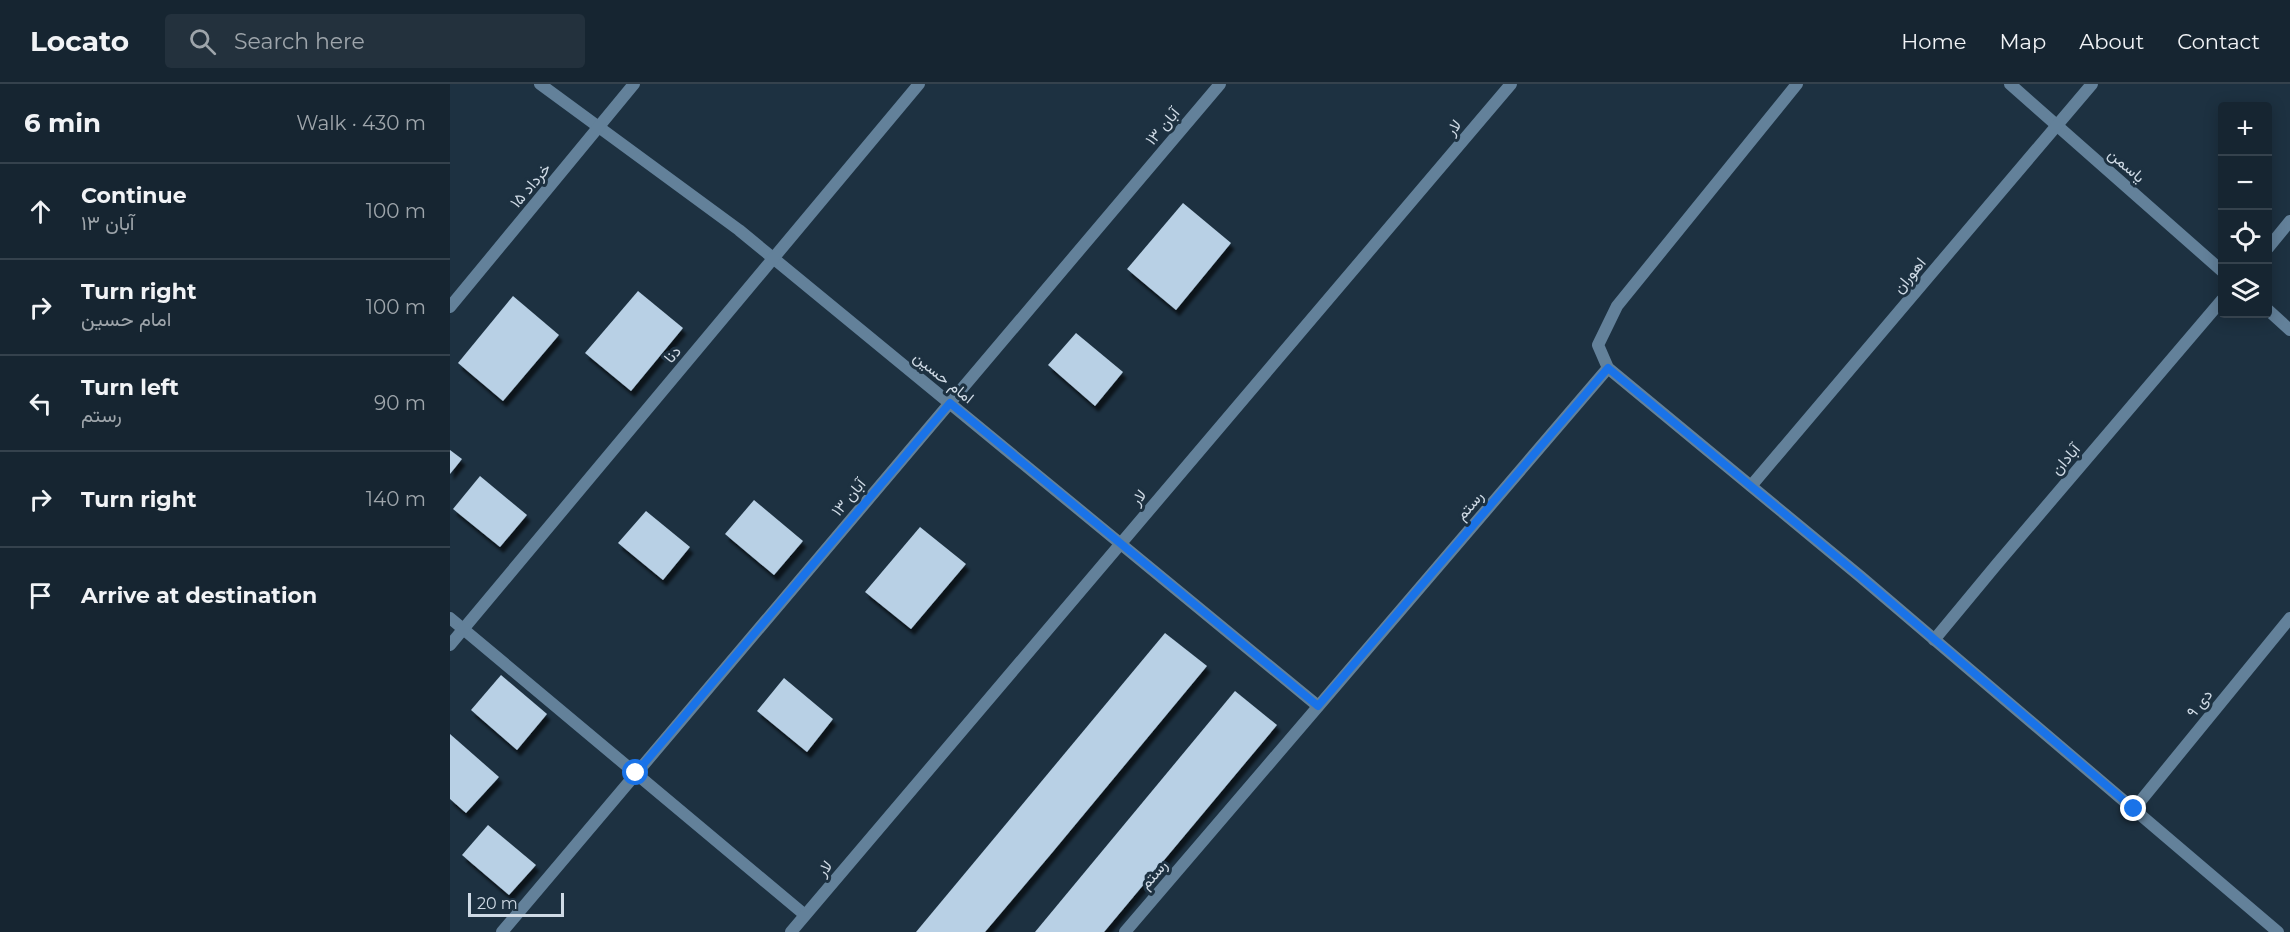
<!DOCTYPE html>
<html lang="en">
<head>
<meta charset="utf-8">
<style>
  body { margin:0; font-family:Montserrat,Vazirmatn,sans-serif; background:#23313d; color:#f1f3f6 }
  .controls { position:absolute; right:18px; top:18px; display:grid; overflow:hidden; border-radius:6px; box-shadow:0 3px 15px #0003 }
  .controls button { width:54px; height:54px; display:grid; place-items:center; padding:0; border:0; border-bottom:2px solid #35424d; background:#162531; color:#f1f3f6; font:30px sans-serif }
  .scale { position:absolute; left:18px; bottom:15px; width:96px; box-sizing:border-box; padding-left:6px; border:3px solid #cfdae5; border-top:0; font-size:16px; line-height:21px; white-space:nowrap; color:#cfdae5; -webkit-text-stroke:4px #1d3141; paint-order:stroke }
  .stop { position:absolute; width:18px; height:18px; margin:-14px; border:4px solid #1a73e8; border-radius:50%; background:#fff }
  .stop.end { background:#1a73e8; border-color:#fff; box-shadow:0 2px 6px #0008 }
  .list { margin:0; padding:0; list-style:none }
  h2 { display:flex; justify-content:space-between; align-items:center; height:78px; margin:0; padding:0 24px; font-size:26px }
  h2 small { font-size:20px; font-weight:400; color:#9ea5ab }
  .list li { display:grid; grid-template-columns:39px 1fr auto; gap:18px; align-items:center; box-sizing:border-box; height:96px; padding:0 24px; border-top:2px solid #35424d }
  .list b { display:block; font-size:22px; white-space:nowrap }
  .list p { margin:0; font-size:20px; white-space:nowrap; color:#9ea5ab }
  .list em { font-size:20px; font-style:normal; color:#9ea5ab }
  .icon { flex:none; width:33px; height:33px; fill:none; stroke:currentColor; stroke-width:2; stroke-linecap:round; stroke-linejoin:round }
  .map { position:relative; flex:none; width:1840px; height:848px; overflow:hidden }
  header { display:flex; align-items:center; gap:36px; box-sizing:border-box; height:84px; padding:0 30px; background:#162531; border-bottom:2px solid #35424d }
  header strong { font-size:28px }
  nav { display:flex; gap:33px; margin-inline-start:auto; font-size:21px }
  .search { width:420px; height:54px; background:#23313d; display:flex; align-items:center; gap:15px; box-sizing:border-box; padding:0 21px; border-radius:6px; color:#9ea5ab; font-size:22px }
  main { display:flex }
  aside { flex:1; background:#162531 }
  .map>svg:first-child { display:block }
</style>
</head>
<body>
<header>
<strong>Locato</strong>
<div class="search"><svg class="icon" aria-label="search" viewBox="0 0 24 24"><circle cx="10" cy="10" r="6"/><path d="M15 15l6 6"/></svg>Search here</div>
<nav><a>Home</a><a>Map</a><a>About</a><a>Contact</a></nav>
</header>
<main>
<aside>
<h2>6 min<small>Walk · 430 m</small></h2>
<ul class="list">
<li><svg class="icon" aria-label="ahead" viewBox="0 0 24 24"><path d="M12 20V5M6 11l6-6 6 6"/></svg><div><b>Continue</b><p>۱۳ آبان</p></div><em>100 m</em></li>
<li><svg class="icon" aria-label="right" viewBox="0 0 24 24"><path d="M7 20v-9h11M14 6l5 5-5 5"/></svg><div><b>Turn right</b><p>امام حسین</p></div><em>100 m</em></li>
<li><svg class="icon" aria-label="left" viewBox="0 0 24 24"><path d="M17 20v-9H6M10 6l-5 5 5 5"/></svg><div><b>Turn left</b><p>رستم</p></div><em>90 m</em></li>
<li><svg class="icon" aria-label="right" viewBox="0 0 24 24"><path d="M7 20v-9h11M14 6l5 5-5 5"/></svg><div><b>Turn right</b></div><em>140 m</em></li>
<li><svg class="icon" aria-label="arrive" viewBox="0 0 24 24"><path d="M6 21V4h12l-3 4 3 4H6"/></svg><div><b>Arrive at destination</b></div></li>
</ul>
</aside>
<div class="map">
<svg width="1840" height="848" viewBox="0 0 1840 848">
  <defs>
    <filter id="shadow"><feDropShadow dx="3.5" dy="6" stdDeviation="1.5" flood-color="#0009"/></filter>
  </defs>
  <rect width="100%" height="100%" fill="#1d3141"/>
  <g fill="#b8d0e5" filter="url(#shadow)">
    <path d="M733,119L781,159L726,226L677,185Z"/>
    <path d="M188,207L233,244L181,307L135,269Z"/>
    <path d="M63,212L109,251L53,317L8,279Z"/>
    <path d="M626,249L673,288L645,322L598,281Z"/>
    <path d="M0,366L12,375L0,390Z"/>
    <path d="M30,392L77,431L50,463L3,425Z"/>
    <path d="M304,416L353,457L324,491L275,450Z"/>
    <path d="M196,427L240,463L213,496L168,459Z"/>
    <path d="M470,443L516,480L461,545L415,508Z"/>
    <path d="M715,549L757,582L601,770L535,848H466Z"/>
    <path d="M51,591L97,630L67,666L21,626Z"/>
    <path d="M334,594L383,635L357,668L307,627Z"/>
    <path d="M785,607L827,641L654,848H585Z"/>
    <path d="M0,650L49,693L16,729L0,715Z"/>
    <path d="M38,741L86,781L59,811L12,771Z"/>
  </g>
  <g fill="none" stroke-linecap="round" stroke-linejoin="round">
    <g stroke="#63819a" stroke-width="12">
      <path d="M90,0L289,146L868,622"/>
      <path d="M1347,0L1167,222L1148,261L1158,284L1411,493L1828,848"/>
      <path d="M1560,0L1772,187"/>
      <path d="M1818,164L1840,137"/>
      <path d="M0,223L184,0"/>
      <path d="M1818,226L1840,246"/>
      <path d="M1301,402L1642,0"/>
      <path d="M0,534L355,831"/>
      <path d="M1484,556L1547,480L1772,216"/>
      <path d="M0,561L469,0"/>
      <path d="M1684,725L1840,534"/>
      <path d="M52,848L770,0"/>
      <path d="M341,848L1061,0"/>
      <path d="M675,848L1158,284"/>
    </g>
  </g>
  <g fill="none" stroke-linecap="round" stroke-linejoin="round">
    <path stroke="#1a73e8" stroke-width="8" d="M186,689L500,319L868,622L1158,284L1411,493L1684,725"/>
  </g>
  <g text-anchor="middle" stroke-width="6" stroke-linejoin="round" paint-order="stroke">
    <g font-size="16" fill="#cfdae5" stroke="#1d3141">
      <text transform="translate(712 42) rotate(-50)" y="6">۱۳ آبان</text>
      <text transform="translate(1003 43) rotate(-50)" y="6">لار</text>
      <text transform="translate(1677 81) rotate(41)" y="6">یاسمن</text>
      <text transform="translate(80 101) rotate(-50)" y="6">۱۵ خرداد</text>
      <text transform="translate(1459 191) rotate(-50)" y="6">اهوران</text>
      <text transform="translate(222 270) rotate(-50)" y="6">دنا</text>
      <text transform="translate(494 293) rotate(39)" y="6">امام حسین</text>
      <text transform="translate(1615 375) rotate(-49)" y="6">آبادان</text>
      <text transform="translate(398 413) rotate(-50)" y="6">۱۳ آبان</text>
      <text transform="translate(688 413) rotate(-50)" y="6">لار</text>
      <text transform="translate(1019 421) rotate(-49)" y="6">رستم</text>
      <text transform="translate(1749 619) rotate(-51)" y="6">۹ دی</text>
      <text transform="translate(374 784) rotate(-50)" y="6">لار</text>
      <text transform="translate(703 790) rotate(-49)" y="6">رستم</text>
    </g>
  </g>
</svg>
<div class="controls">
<button>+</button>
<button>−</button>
<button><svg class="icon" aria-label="locate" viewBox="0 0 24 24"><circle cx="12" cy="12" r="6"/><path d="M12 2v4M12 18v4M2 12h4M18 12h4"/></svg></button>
<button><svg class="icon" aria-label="layers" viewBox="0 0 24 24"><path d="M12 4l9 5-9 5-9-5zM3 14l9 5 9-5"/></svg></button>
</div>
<div class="scale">20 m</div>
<div class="stop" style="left:186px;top:689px"></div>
<div class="stop end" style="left:1684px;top:725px"></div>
</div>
</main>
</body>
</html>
